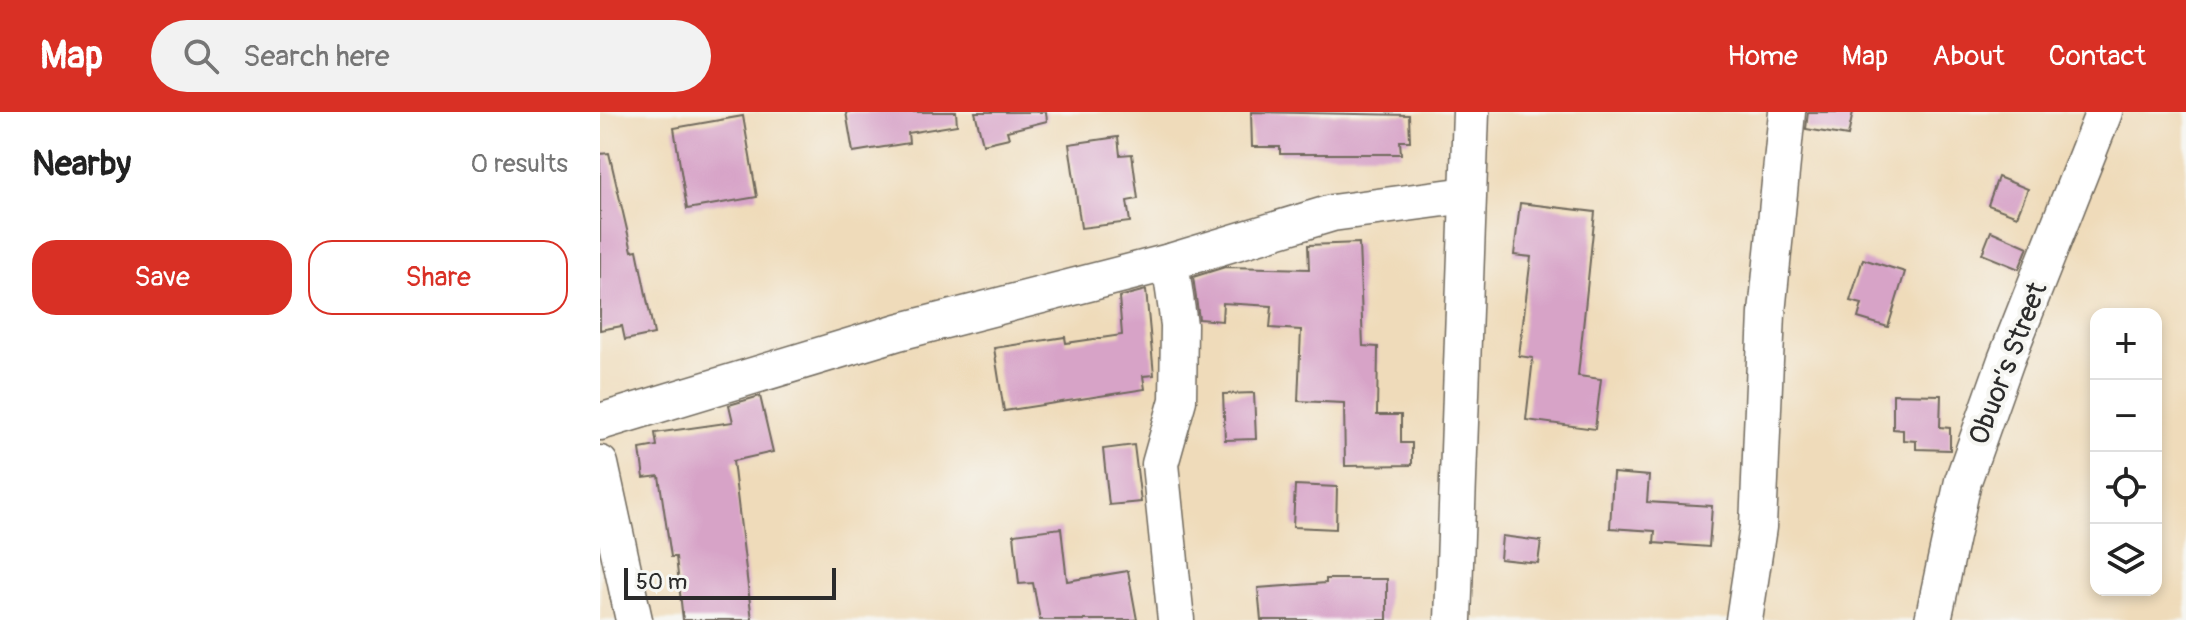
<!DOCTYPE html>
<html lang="en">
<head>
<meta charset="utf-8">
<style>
  body { margin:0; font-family:Pangolin,sans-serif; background:#f2f2f2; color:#222 }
  .controls { position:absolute; right:24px; bottom:24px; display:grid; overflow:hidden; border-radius:16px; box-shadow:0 4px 12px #0003 }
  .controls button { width:72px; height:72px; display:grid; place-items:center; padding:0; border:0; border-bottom:2px solid #e0e0e0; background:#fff; color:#222; font:40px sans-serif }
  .scale { position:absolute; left:24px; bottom:20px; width:212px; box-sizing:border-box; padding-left:8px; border:4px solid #2b2b2b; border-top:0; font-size:22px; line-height:28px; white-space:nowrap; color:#2b2b2b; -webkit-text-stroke:6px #f6f6f2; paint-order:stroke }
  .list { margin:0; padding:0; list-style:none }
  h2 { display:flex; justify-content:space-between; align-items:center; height:104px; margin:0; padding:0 32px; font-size:34px }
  h2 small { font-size:26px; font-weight:400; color:#767676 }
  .actions { display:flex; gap:16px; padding:24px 32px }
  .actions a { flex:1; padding:18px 0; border:2px solid #d93025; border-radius:24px; text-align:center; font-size:28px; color:#d93025 }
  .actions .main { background:#d93025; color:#fff }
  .icon { flex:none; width:44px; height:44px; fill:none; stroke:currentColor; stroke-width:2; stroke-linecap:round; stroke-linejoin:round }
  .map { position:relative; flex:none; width:1586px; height:508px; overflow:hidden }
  header { display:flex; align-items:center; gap:48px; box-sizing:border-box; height:112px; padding:0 40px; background:#d93025; color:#fff }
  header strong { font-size:38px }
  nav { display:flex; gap:44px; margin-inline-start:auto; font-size:28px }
  .search { width:560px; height:72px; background:#f2f2f2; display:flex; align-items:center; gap:20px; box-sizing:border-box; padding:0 28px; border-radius:44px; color:#767676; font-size:30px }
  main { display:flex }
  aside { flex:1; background:#fff }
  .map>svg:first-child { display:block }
</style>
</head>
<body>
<header>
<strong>Map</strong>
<div class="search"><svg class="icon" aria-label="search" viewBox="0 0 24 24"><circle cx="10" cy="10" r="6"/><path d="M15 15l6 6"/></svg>Search here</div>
<nav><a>Home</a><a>Map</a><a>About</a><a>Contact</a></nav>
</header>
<main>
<aside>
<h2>Nearby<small>0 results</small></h2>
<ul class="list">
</ul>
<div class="actions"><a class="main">Save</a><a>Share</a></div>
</aside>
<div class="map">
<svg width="1586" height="508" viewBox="0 0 1586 508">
  <rect width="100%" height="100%" fill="#f6f6f2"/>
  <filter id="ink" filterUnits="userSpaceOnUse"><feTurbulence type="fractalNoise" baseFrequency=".0125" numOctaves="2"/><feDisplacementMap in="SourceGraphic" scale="16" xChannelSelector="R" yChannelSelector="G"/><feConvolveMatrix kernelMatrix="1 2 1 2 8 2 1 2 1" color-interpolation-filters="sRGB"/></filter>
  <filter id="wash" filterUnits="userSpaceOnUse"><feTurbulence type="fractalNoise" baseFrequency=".006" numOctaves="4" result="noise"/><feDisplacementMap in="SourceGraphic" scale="32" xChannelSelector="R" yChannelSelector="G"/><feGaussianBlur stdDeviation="1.8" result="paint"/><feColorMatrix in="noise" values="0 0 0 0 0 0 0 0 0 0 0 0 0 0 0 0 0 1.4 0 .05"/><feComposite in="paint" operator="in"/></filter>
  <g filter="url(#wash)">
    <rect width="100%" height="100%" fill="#efdbba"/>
    <g id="blocks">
      <g fill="#d7a3c7">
        <path d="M246,0H356L357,13L308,21L309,31L253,40Z"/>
        <path d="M375,0H446L447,9L407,19L409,26L383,32Z"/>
        <path d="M651,0L809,3L810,29H800L801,42H680V35H652Z"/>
        <path d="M1208,0H1253L1248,24L1206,17Z"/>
        <path d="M143,4L157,85L87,97L74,16Z"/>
        <path d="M518,25L520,43L532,42L538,87L527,89L530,110L481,116L469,32Z"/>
        <path d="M9,41L32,139L37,138L54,222L25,228L22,214L0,218V42Z"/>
        <path d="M1398,65L1428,77L1417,104L1388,93Z"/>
        <path d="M920,91L995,100L978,264L1001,267L995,317L926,308L933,246L919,244L931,145L914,143Z"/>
        <path d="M1391,119L1428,135L1419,157L1382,142Z"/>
        <path d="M759,131L763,234L778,235L777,303H801V331H812V353L745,354L744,291L698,289L701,218L670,216L672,194L623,191L622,209L599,207L593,165L625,155L709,157L708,133Z"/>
        <path d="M1263,147L1305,160L1288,215L1258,206L1262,192L1250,189Z"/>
        <path d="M546,178L554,263L543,264L545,277L404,299L394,236L465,225L466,231L522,223L519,185Z"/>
        <path d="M654,281L656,327L625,328L623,282Z"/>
        <path d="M1293,282L1341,283L1340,315L1350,316V338L1316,337V329L1303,328V318L1293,317Z"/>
        <path d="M160,284L173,340L133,349L152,508H83L76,445H71L59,364L44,366L40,337L57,334L55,321L133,310L129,293Z"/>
        <path d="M534,333L541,390L509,393L503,337Z"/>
        <path d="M1013,361L1049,364L1047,390L1112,394L1109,435L1054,431L1055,419L1010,416Z"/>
        <path d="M695,373L737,375L736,417L693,415Z"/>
        <path d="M461,416L467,469L528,459L537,508H440L433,471L419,472L414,422Z"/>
        <path d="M902,424L941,429L938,451L900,447Z"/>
        <path d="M726,467H787V508H661L658,476L726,471Z"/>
      </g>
    </g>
  </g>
  <g filter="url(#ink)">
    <use href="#blocks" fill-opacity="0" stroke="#70695d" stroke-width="2"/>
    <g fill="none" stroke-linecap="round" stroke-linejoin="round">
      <defs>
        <g id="minor">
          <path d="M0,310L298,220L570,150"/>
          <path d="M0,352L34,508"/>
          <path d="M576,508L560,352L578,288L579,213L570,150L732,101L867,83"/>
          <path d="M853,508L871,0"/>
          <path d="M1144,508L1158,415L1167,201L1187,0"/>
          <path d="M1333,508L1363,369L1406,248L1504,0"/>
        </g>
      </defs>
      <use href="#minor" stroke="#70695d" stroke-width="39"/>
      <use href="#minor" stroke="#fff" stroke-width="36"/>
    </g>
  </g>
  <g text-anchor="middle" stroke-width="8" stroke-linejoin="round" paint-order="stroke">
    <g font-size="28" fill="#2b2b2b" stroke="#f6f6f2">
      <text transform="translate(1407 251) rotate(-69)" y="10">Obuor’s Street</text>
    </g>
  </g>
</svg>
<div class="controls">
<button>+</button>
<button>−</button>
<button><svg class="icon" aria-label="locate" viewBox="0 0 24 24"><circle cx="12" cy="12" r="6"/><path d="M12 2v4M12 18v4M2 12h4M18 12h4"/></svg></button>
<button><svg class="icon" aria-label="layers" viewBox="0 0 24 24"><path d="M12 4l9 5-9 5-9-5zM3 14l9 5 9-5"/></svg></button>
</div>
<div class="scale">50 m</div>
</div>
</main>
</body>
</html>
